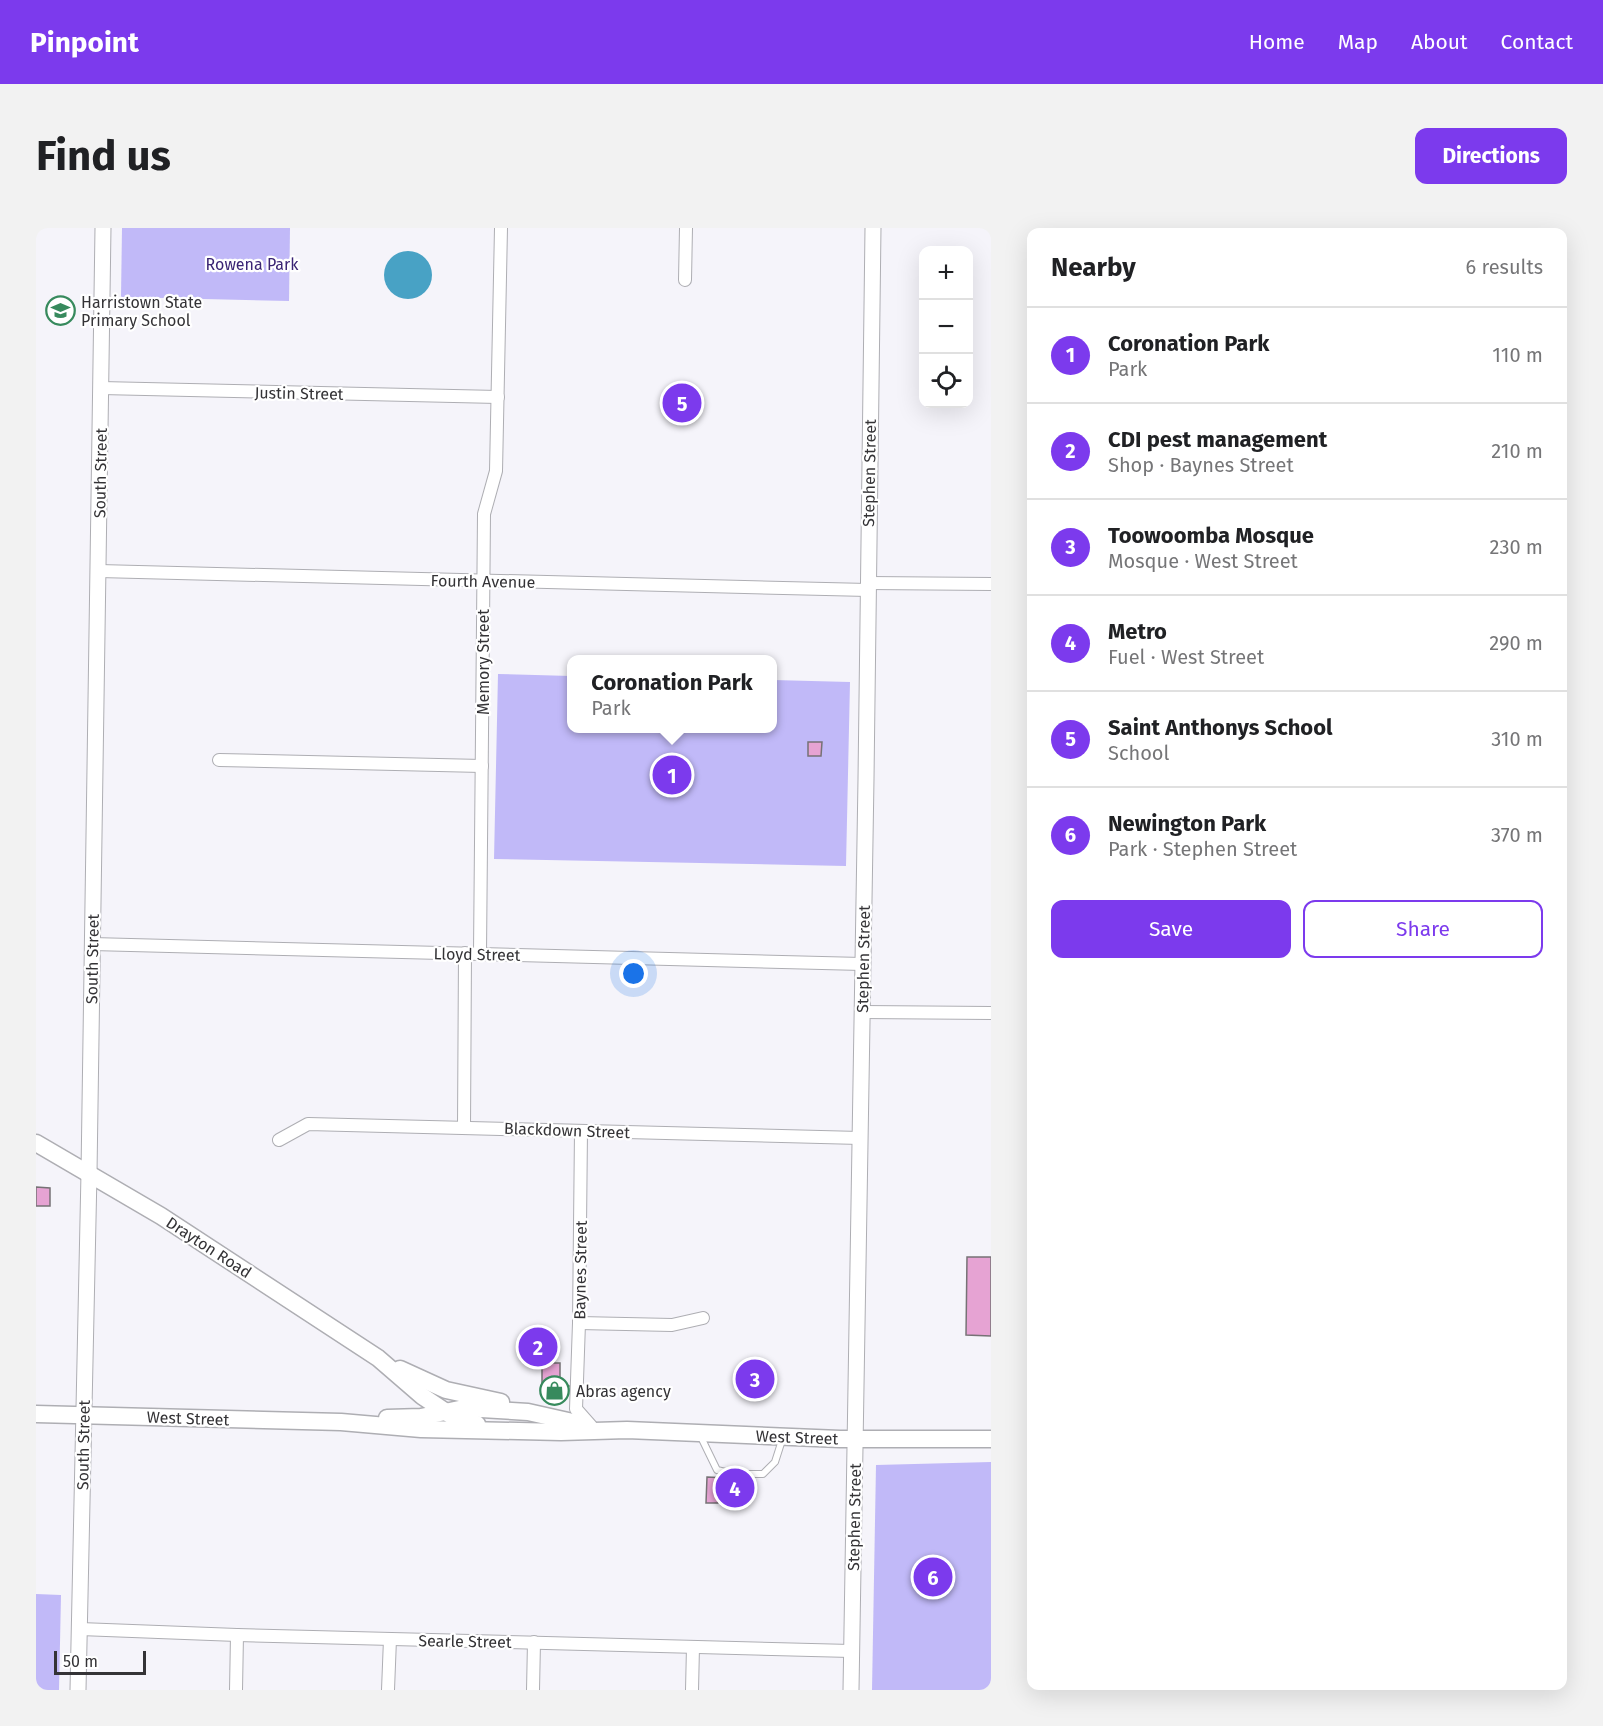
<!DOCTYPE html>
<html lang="en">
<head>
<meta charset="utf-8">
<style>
  body { margin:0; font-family:"Fira Sans",sans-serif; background:#f2f2f2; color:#202124 }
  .controls { position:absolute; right:18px; top:18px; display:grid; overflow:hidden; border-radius:12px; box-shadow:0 6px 24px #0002 }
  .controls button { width:54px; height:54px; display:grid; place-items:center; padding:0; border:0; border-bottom:2px solid #e0e0e0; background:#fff; color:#202124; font:30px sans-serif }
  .scale { position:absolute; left:18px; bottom:15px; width:92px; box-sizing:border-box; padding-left:6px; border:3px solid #343336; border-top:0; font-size:16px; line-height:21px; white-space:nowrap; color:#343336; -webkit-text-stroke:4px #fff; paint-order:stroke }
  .you { position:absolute; left:598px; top:746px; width:21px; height:21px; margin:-15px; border:4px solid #fff; border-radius:50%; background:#1a73e8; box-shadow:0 0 0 9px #1a73e833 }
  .badge { display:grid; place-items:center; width:39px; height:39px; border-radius:50%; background:#7c3aed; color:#fff; font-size:20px; font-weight:700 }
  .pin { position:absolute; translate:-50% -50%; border:3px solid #fff; box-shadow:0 2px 6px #0006 }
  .popup { position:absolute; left:531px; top:427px; width:210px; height:78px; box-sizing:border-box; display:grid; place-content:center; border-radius:12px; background:#fff; filter:drop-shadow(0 2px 4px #0005); font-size:20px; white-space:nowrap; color:#757577 }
  .popup b { font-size:22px; color:#202124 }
  .popup::after { content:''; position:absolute; left:50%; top:100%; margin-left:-12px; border:12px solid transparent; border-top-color:#fff }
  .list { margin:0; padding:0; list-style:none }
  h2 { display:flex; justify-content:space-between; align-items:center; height:78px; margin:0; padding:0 24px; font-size:26px }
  h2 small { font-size:20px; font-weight:400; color:#757577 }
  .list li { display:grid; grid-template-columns:39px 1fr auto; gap:18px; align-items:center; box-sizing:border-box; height:96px; padding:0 24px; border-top:2px solid #e0e0e0 }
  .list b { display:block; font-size:22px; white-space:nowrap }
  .list p { margin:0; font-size:20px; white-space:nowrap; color:#757577 }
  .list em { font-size:20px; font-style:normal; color:#757577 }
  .actions { display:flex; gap:12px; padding:18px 24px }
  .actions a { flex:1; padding:14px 0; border:2px solid #7c3aed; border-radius:12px; text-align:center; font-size:21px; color:#7c3aed }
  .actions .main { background:#7c3aed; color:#fff }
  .icon { flex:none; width:33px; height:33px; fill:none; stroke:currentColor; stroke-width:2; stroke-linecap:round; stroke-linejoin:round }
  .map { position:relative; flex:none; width:955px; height:1462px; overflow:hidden; border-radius:12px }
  header { display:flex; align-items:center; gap:36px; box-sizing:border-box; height:84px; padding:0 30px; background:#7c3aed; color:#fff }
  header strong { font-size:28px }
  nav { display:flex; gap:33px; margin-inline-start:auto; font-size:21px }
  .intro { display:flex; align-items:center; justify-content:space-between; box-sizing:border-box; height:144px; padding:0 36px }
  h1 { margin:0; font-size:42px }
  .button { padding:15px 27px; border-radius:12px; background:#7c3aed; color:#fff; font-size:21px; font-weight:700 }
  main { display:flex; gap:36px; padding:0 36px }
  aside { flex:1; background:#fff; border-radius:12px; box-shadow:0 6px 24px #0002 }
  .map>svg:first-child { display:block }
</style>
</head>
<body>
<header>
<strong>Pinpoint</strong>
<nav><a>Home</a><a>Map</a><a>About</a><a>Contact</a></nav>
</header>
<div class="intro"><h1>Find us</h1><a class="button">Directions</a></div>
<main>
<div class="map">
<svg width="955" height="1462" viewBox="0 0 955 1462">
  <rect width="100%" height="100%" fill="#f5f4fa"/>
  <g fill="#c1b9f8">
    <path d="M86,0H254L253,73L85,69Z"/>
    <path d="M462,446L535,448L536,500H736L737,452L814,454L810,638L458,631Z"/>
    <path d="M955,1234V1462H836L840,1237Z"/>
    <path d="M0,1366L25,1367L23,1462H0Z"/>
  </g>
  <circle fill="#48a2c5" cx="372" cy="47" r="24"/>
  <g fill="#e6a3d3" stroke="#767275" stroke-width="1.5">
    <path d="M772,514H786L785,528H772Z"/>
    <path d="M0,959L14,960V978H0Z"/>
    <path d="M931,1029H955V1108L930,1107Z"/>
    <path d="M494,1107L506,1108V1132H494Z"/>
    <path d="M506,1135H524V1157L533,1158L523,1168H506Z"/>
    <path d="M671,1249L710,1251V1273H683L682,1275H670Z"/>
  </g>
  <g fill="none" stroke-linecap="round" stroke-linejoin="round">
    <defs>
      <path id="service" d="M664,1207L681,1242L698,1246H727L739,1234L747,1209"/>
      <g id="minor">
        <path d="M649,52L650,0"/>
        <path d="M65,160L462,169"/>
        <path d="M63,343L832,362"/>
        <path d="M832,355L955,356"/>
        <path d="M183,532L446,538"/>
        <path d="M56,716L826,736"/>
        <path d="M444,725L448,286L460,243L465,0"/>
        <path d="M826,784L955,785"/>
        <path d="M428,899L429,725"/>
        <path d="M545,903L543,1095L540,1181L555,1198"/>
        <path d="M243,912L272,896L824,910"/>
        <path d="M543,1095L636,1097L667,1090"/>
        <path d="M44,1401L201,1407L815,1423"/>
        <path d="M200,1462L201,1407"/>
        <path d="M352,1462L354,1411"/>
        <path d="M497,1462L498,1414"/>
        <path d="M656,1462L657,1419"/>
      </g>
      <g id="tertiary">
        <path d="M42,1462L53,945L67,0"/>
        <path d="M815,1462L830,551L837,0"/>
      </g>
      <g id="secondary">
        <path d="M0,915L125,988L342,1130L386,1168L422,1192L441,1196"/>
        <path d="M364,1141L410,1162L465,1174"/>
        <path d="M0,1186L305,1194L385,1201L525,1204L591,1202L804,1211H955"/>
        <path d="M351,1190L385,1189L428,1180L445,1181L492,1184L550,1197"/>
      </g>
    </defs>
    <use href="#service" stroke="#aeaeb3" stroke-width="8"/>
    <use href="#minor" stroke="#aeaeb3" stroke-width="14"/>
    <use href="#tertiary" stroke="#aeaeb3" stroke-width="17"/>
    <use href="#secondary" stroke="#aeaeb3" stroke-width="19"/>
    <use href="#service" stroke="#fff" stroke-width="6"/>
    <use href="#minor" stroke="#fff" stroke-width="12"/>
    <use href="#tertiary" stroke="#fff" stroke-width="15"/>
    <use href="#secondary" stroke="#fff" stroke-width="16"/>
  </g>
  <defs>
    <symbol id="school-ring" viewBox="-11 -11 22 22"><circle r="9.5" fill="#fff" stroke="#378a5d" stroke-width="1.5"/><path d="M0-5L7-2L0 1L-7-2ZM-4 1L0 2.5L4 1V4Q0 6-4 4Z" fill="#378a5d"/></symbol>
    <symbol id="shop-ring" viewBox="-11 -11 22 22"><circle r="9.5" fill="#fff" stroke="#378a5d" stroke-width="1.5"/><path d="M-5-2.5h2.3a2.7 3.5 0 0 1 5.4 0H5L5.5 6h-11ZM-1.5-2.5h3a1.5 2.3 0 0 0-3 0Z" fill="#378a5d"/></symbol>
  </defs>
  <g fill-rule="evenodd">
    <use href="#school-ring" x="8" y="66" width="33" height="33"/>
    <use href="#shop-ring" x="502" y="1146" width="33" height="33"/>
  </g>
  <g text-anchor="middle" stroke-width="4.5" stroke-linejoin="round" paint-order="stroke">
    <g font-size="16" fill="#3a2474" stroke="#fff">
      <text x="216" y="42">Rowena Park</text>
    </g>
    <g font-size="16" fill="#343336" stroke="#fff" text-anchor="start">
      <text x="45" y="80">Harristown State<tspan x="45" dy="18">Primary School</tspan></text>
      <text x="540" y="1169">Abras agency</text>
    </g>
    <g font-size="16" fill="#343336" stroke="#fff">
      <text transform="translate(263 165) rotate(1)" y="6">Justin Street</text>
      <text transform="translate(64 245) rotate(-89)" y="6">South Street</text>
      <text transform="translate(833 245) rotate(-89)" y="6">Stephen Street</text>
      <text transform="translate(447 353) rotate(1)" y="6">Fourth Avenue</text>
      <text transform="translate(447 434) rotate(-90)" y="6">Memory Street</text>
      <text transform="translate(441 726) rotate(1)" y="6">Lloyd Street</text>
      <text transform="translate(56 731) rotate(-89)" y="6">South Street</text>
      <text transform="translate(827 731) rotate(-89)" y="6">Stephen Street</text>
      <text transform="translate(531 902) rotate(2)" y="6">Blackdown Street</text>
      <text transform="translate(173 1019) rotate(33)" y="6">Drayton Road</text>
      <text transform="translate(544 1042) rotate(-89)" y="6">Baynes Street</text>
      <text transform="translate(152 1190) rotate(2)" y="6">West Street</text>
      <text transform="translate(761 1209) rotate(2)" y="6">West Street</text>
      <text transform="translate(47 1217) rotate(-89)" y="6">South Street</text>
      <text transform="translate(818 1289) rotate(-89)" y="6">Stephen Street</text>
      <text transform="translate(429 1413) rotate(1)" y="6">Searle Street</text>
    </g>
  </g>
</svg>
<div class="controls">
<button>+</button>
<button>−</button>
<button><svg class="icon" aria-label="locate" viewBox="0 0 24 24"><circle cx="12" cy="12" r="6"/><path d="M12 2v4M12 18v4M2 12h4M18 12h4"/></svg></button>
</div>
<div class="scale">50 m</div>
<div class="you"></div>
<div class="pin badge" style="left:636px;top:547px">1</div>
<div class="popup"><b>Coronation Park</b>Park</div>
<div class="pin badge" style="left:502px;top:1119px">2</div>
<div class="pin badge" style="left:719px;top:1151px">3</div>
<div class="pin badge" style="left:699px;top:1260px">4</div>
<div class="pin badge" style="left:646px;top:175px">5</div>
<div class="pin badge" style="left:897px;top:1349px">6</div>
</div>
<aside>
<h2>Nearby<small>6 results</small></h2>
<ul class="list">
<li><span class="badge">1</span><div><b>Coronation Park</b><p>Park</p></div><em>110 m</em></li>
<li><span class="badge">2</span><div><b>CDI pest management</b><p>Shop · Baynes Street</p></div><em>210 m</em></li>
<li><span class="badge">3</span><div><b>Toowoomba Mosque</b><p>Mosque · West Street</p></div><em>230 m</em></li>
<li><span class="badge">4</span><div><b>Metro</b><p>Fuel · West Street</p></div><em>290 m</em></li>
<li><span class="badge">5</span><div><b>Saint Anthonys School</b><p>School</p></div><em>310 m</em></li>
<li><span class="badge">6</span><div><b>Newington Park</b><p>Park · Stephen Street</p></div><em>370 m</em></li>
</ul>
<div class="actions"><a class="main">Save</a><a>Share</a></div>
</aside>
</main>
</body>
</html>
